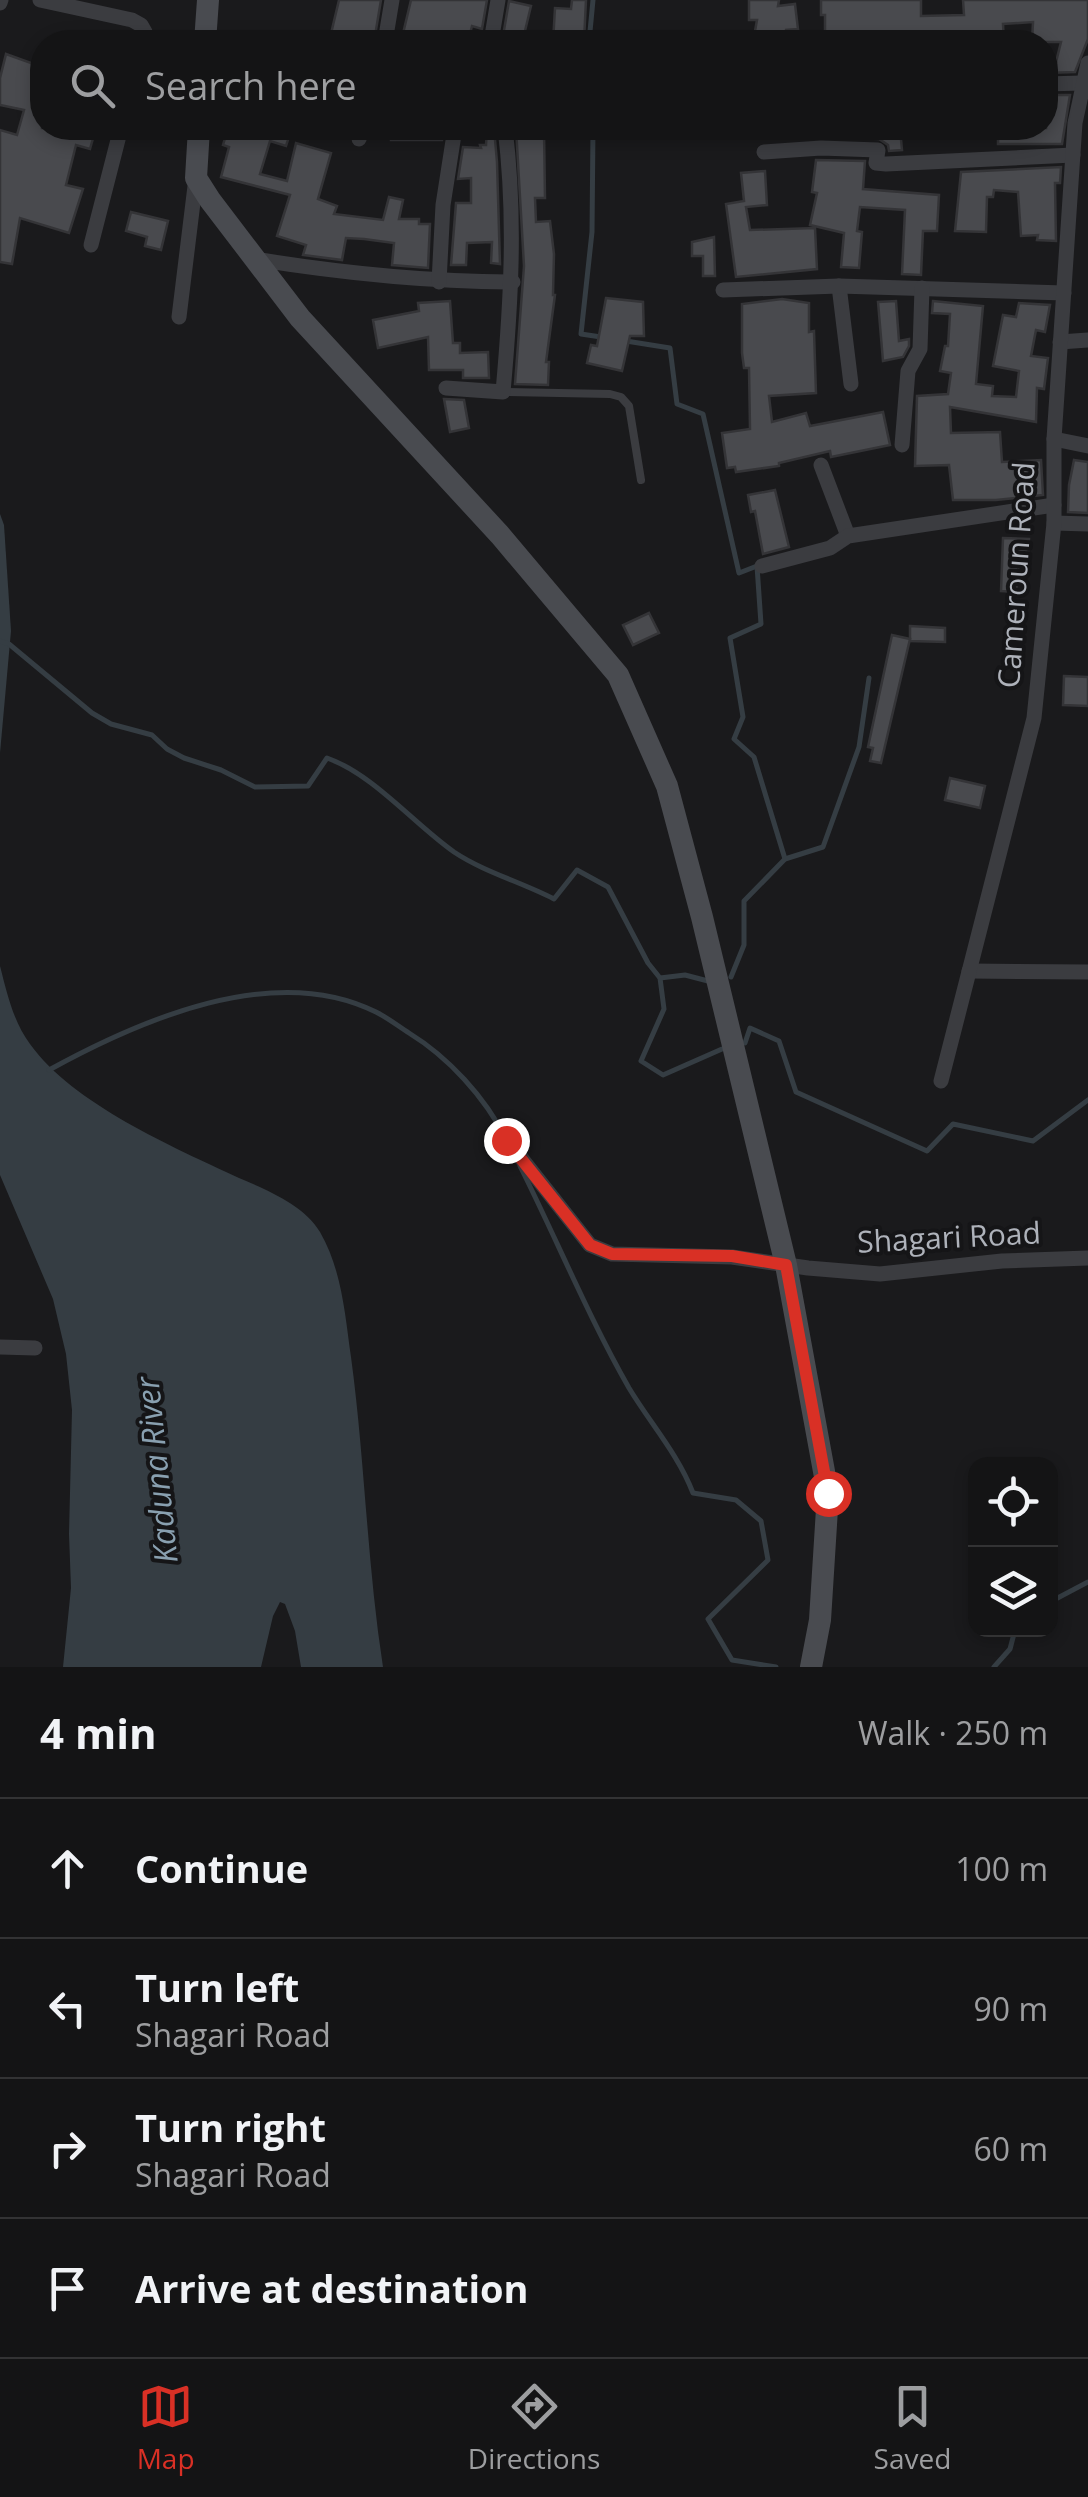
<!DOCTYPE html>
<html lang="en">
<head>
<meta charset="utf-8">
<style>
  body { margin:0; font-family:"Open Sans",sans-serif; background:#1d1d1e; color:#f1f3f6 }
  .controls { position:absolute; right:30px; bottom:30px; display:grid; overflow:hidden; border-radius:20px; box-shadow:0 5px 15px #0003 }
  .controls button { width:90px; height:90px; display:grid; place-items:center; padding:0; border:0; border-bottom:2px solid #333334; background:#141415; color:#f1f3f6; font:50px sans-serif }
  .stop { position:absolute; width:30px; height:30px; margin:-22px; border:8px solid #d93025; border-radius:50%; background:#fff }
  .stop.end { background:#d93025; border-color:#fff; box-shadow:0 2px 10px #0008 }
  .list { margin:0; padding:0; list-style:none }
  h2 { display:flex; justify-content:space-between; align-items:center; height:130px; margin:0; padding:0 40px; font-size:42px }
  h2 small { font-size:32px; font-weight:400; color:#9d9ea0 }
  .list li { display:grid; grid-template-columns:65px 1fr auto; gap:30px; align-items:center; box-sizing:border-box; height:140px; padding:0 40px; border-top:2px solid #333334 }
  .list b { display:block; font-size:38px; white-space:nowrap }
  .list p { margin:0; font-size:32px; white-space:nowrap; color:#9d9ea0 }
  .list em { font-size:32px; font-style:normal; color:#9d9ea0 }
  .icon { flex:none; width:55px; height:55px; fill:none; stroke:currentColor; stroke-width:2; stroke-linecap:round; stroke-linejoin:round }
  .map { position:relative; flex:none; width:1088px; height:1667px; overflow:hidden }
  .search { position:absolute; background:#141415; box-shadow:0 5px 15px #0003; left:30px; right:30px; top:30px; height:110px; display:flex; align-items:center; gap:25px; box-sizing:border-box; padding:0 35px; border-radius:40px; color:#9d9ea0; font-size:38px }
  .sheet { height:690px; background:#141415 }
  nav { display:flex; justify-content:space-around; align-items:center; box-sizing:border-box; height:140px; border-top:2px solid #333334; background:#141415; font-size:28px; color:#9d9ea0 }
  nav a { display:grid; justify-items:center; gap:5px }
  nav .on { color:#d93025 }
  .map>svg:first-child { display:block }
</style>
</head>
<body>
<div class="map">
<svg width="1088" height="1667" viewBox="0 0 1088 1667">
  <rect width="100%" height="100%" fill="#1a1a1c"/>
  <g fill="#353d43">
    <path d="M0,514L4,525L11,631L0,753Z"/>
    <path d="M0,966C7,993 13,1021 30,1044C73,1104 173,1147 239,1178C267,1190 304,1205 320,1232C342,1270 345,1315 351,1357C365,1460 367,1564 383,1667H301L295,1631L285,1604L280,1602L273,1616L261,1667H63L71,1588L69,1534L72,1410L66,1354L53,1299L0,1175Z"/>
  </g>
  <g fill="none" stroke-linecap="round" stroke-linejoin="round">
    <g stroke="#353d43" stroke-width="5">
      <path d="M589,42L593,0"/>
      <path d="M593,128L592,232L581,334L601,337"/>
      <path d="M626,341L670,348L677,404L703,414L739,573L757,566L761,624L730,638L743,717L734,739L754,757L785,859"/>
      <path d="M0,641L9,644L92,713L111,724L152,735L167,749L184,758L221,770L255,787L308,786L327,758C373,774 414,824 454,852C484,872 521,882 554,899L577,870L608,887L648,963L660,978L664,1009L641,1061L663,1075L722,1049"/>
      <path d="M731,977L744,945V901L785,859L823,847L859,747L869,678"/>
      <path d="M660,978L685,975L708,981"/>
      <path d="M745,1043L750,1028L779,1041L796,1092L927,1151L953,1124L1033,1141L1088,1100"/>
      <path d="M49,1070C140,1020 274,961 376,1012C388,1018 398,1026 409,1033C448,1057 485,1097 506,1139"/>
      <path d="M520,1166C557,1240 588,1316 629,1388C650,1423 678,1454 693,1493L736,1500L761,1521L768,1560L708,1619L732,1660L776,1667"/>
      <path d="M1050,1602L1088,1582"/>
      <path d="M994,1667L1010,1649L1015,1630"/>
    </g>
  </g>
  <g fill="#494a4e" stroke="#343437" stroke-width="2.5">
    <path d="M339,0H381L374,42H329Z"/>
    <path d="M411,0H487L482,29L472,26L468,42H401Z"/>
    <path d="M572,0H586L584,42H553L555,8L571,9Z"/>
    <path d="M749,0H779L778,6L795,4L798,29L786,30L783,42H753L757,20H749Z"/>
    <path d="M821,0H921V16L964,15L963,0H1088V39L1075,72L1046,73V66H1055L1061,42H1032L1033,22L1003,24L1004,42H825V15H821Z"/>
    <path d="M509,1L531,6L525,31L529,32L527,42H502Z"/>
    <path d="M6,54L34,64L32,73L42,75V128H96L90,149L76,145L66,185L83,189L69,233L20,218L12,264L0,262V130L17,135L24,110L0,105V78Z"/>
    <path d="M1046,95H1070L1062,144H998V128H1046Z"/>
    <path d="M228,128H292L286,146L270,141L260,174L287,181L296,143L331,153L318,199L337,206L334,214L383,220L389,197L403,200L399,219H419V224H430L428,268L392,265L394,243L364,239L346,238L342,260L303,255L306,245L277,236L290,195L221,177L229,147L223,145Z"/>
    <path d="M391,128H432L443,132L442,140H391Z"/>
    <path d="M487,128H494L497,162L500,264L491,263L492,242L467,243L466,265H451L456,203H471V178L458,179L463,147L481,148L480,145H486Z"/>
    <path d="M516,128H544L545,198H535L536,222L550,221L554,254L553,295H555L546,362H549L548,385L515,384L524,266Z"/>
    <path d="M857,128H900L902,150L889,151L888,145L879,139L857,138Z"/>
    <path d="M816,160L865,161L863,189L939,195L937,231H923L921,275L902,274L905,210L860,207L857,231L862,232L859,268L841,267L844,233L810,225L817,193L812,192Z"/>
    <path d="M1061,167L1060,183H1055L1056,241L1037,240L1038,235L1021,236L1018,192L994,190L993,197H987L986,232L955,231L961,172Z"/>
    <path d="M765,171L767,205L746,207L750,230L815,228L817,269L736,277L726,204L744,201L741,173Z"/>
    <path d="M131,212L168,221L161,250L145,246L147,237L126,231Z"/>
    <path d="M714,237L715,276H703V256H692V242Z"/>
    <path d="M606,298L643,302L644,336H630L622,371L587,363L591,345L597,346Z"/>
    <path d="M782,299L809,303V332L814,331L816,393L769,396L772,422L806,413L810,426L883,412L890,445L831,457L830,451L779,463V466L736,472L735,467L727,468L722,433L750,429L749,368H744L742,353V304Z"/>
    <path d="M450,301L453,343H460V353L488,352L489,378H463V370H429L428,337L378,348L373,320L419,311L418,303Z"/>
    <path d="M896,301L899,341L909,339V346L903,357L883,361L878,302Z"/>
    <path d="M933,301L983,306L976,384L993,386L992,396L1016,397L1019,371L993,366L1003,315L1016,317L1019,303L1050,305L1045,332L1036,330L1031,356L1048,358L1044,389L1037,388L1036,422L950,407L951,433L1000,432L1002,462L1041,460L1043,495L996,500H953L949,465L915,466L917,396L948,394L951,373L940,371L945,346H948L950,314L932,313Z"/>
    <path d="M444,399L464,400L469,428L450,432Z"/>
    <path d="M1074,460L1088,462V513L1068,512L1069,485Z"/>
    <path d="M775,490L789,547L763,554L755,511L751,512L748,495Z"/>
    <path d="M1003,538L1029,539L1028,562L1019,561L1016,592L1001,591Z"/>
    <path d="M649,613L659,633L633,645L623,625Z"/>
    <path d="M910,626L945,628V642L910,641Z"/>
    <path d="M892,635L910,639L881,763L870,761L873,748L868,747Z"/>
    <path d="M1064,676L1088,677V706L1063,705Z"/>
    <path d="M950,778L985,786L980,808L945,800Z"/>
  </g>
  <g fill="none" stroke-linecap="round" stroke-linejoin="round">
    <path stroke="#3b3c40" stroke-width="8" d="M503,392L610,394L621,397L629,406L641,480"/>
    <g stroke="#3b3c40" stroke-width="15">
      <path d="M40,0L132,20L141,25L145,32L142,42"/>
      <path d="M0,3L1,0"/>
      <path d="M385,42L392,0"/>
      <path d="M491,42L498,0"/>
      <path d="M1046,84L1082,83"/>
      <path d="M359,139L363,128"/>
      <path d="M764,152L821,148L878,150L876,163L886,164L1073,155"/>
      <path d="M91,245L121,128"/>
      <path d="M254,259C341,273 425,282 513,282"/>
      <path d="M439,282L443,205L455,128"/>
      <path d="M839,286L851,384"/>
      <path d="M723,290L839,286L1064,293"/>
      <path d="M179,317L196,178"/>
      <path d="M1060,342L1088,340"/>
      <path d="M446,388L503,392C511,303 516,217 505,128"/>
      <path d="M1054,439L1088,446"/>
      <path d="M902,445L908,371L920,349L922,288"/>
      <path d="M821,465L848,536"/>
      <path d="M1054,523L1088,524"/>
      <path d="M762,566L830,548L848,536L1054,505"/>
      <path d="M969,971L1088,972"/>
      <path d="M941,1081L1034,718L1054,523V439L1075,123L1088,63"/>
      <path d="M506,1139L590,1245L612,1254L732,1257L808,1268L880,1274L1002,1261L1088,1258"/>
      <path d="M0,1347L35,1348"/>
    </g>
    <g stroke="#494b50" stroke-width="22">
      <path d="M205,42L208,0"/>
      <path d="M199,128L196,178L210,200L300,318L500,535L618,675L667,786L702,917L786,1265L828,1493L820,1620L811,1667"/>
    </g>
  </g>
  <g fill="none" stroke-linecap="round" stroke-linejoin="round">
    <path stroke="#d93025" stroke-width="12" d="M506,1140L590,1245L612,1254L732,1256L786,1265L828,1493"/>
  </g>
  <g text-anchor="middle" stroke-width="8" stroke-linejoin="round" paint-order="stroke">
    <g font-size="30" fill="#aeb2ba" stroke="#151517">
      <text transform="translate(1017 575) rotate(-86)" y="10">Cameroun Road</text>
      <text transform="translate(949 1238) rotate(-3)" y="10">Shagari Road</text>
    </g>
    <g font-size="32" font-style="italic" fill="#89a0b0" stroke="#151517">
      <text transform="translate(157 1470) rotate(-96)" y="11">Kaduna River</text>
    </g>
  </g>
</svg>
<div class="controls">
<button><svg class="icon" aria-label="locate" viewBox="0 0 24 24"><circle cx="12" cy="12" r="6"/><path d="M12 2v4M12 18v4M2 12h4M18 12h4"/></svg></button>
<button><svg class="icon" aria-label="layers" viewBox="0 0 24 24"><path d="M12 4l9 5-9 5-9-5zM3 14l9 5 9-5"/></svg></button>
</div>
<div class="stop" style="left:828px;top:1493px"></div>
<div class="stop end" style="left:506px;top:1140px"></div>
<div class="search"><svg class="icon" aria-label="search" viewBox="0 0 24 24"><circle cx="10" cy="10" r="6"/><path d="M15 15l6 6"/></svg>Search here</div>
</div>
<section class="sheet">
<h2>4 min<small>Walk · 250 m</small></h2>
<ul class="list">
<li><svg class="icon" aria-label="ahead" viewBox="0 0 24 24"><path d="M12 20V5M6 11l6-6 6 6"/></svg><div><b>Continue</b></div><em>100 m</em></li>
<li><svg class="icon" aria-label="left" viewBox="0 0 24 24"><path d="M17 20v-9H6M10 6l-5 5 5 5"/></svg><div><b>Turn left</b><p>Shagari Road</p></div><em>90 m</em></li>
<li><svg class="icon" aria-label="right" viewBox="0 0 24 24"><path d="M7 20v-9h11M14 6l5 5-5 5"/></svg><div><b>Turn right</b><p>Shagari Road</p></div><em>60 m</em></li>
<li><svg class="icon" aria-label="arrive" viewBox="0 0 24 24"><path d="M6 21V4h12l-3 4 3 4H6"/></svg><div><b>Arrive at destination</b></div></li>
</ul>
</section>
<nav>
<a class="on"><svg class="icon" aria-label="map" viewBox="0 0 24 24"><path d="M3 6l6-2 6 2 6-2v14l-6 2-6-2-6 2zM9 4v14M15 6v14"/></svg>Map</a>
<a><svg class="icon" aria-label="directions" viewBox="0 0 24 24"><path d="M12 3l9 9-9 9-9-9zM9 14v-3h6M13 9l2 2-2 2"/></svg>Directions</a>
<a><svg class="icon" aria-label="saved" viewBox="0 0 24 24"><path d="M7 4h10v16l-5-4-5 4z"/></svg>Saved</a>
</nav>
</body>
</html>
